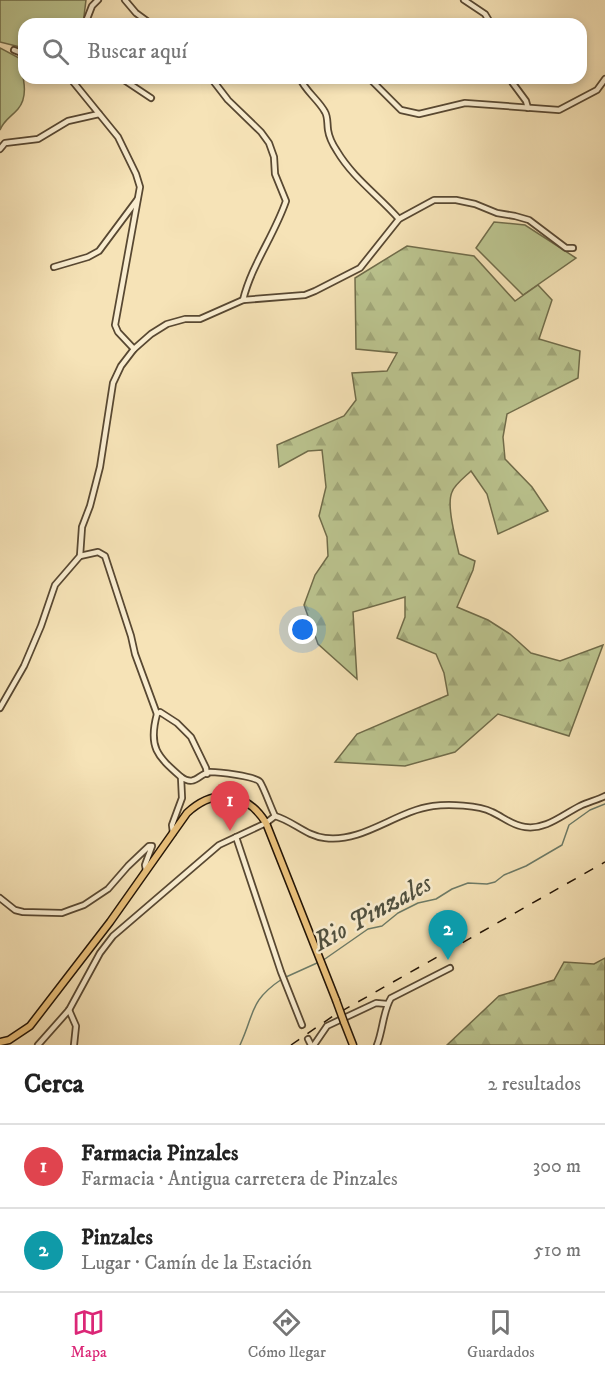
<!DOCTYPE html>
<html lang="es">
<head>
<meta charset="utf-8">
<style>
  body { margin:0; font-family:"IM FELL DW Pica",serif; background:#f6f6f6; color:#222 }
  .you { position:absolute; left:303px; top:630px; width:21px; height:21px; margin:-15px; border:4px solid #fff; border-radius:50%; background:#1a73e8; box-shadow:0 0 0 9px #1a73e833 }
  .badge { display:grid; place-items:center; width:39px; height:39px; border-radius:50%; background:#db2777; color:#fff; font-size:20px; font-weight:700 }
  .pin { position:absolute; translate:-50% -50px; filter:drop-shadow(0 2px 3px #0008) }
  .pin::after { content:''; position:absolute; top:32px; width:21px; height:18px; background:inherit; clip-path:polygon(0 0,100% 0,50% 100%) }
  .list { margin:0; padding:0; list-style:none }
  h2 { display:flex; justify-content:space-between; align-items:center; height:78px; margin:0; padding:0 24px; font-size:26px }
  h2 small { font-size:20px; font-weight:400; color:#767676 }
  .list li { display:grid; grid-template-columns:39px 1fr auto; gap:18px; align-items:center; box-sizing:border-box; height:84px; padding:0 24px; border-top:2px solid #e0e0e0 }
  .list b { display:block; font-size:22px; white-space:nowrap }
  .list p { margin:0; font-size:20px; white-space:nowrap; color:#767676 }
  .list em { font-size:20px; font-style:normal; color:#767676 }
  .icon { flex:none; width:33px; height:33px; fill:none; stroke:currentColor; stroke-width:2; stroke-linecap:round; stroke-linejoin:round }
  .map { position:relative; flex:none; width:605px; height:1045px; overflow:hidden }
  .search { position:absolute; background:#fff; box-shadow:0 3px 9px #0003; left:18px; right:18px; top:18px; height:66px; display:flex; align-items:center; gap:15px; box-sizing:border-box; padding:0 21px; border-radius:18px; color:#767676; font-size:22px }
  .sheet { height:246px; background:#fff }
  nav { display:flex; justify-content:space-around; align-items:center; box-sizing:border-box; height:84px; border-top:2px solid #e0e0e0; background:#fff; font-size:16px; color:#767676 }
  nav a { display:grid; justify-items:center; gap:3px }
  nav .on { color:#db2777 }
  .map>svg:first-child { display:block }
</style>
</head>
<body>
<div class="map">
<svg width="605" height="1045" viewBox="0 0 605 1045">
  <defs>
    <pattern id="forest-firs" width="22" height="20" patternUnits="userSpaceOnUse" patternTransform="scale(1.5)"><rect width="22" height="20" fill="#bbc48f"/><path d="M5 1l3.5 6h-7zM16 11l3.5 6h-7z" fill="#a1a87a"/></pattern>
  </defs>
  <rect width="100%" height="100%" fill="#f6e3b7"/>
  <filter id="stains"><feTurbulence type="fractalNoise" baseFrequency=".00333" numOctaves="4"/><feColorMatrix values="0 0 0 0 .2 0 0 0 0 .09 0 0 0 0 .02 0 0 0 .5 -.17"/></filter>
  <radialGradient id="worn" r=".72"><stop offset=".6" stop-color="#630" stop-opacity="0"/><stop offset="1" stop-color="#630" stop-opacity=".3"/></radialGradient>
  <g fill="#bbc48f" stroke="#706c4a" stroke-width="1.5">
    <path d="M0,0H86L83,24H24V48L0,42Z"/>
    <path d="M0,48L19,58C22,74 30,95 18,109C11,117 4,120 0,130Z"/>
    <path d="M494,222L525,225L576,258L523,295L476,248Z"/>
  </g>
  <g fill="url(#forest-firs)" stroke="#706c4a" stroke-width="1.5">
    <path d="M407,246L474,256L515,301L538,285L552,300L539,339L580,351L578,378L507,414L503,437L505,459L532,487L548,511L498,534L487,494L471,471C466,476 454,485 452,492C446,505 456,540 459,554L475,561L473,570L457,607L488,620L510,634L531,653L560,661L603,645L569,736L498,714L455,752L405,766L335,762L357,734L448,695L444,673L436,654L397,638L405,617V597L353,612L357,679L318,644L304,605L315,575L328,556L327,537L319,516L326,487L322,450L308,451L279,467L277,445L344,416L356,400L352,373L387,371L397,353L356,349L355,278Z"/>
    <path d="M605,958V1045H447L499,996L554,980L564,962L594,964Z"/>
  </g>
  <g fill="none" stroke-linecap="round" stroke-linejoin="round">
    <g stroke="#6d7b67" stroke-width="1.5">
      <path d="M322,961L368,929L382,926L398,913L418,903L436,899L452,889L468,883L487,884L495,882L504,875L526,866L562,845L569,825L590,810L605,804"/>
      <path d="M286,977L317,963"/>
      <path d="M240,1045C255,1013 249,1001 282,979"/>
    </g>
    <defs>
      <g id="minor">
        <path d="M125,0L136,13L151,24"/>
        <path d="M464,0L485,14L491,24"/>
        <path d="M85,24L92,6L98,0"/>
        <path d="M14,50L24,54"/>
        <path d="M70,78L118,137L136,174L140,187L115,325L118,332L134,349"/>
        <path d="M121,78L151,98"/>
        <path d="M211,78L228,100L261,132L269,143L274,157L275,174L286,201C274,236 252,264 243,300"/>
        <path d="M300,78C305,91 318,99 325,112C328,117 327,123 328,130C329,137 333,145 337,151C353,178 379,196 399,219"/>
        <path d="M369,78L401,110L419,114L465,103L559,110L597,90L605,79"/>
        <path d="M509,78L526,101L528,108"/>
        <path d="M0,149L5,143L38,139L68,121L99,114"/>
        <path d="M54,267L88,257L99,251L137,200"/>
        <path d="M80,556L98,552L105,556L131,636L135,654L157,714"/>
        <path d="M0,708L24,666L41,626L55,585L80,556L82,527L90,506L100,467L113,383L121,366L134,349L151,334L167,324L185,319H200L243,300L305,295L315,291L360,268L399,219L434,200H456L475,204L497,213L515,216L529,220L566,248H573"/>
        <path d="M181,777C157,756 148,747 157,714L160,712L177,723L191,737L206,768L207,774"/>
        <path d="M173,833L172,825L182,798L181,777C195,787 198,774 210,772C218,772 255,776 260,782C264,788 271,808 275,816"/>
        <path d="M236,837L281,972L302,1025"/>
        <path d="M0,898L15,910L23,912L62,913L70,910L84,905L108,889L128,866L149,846H152L145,865L146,870"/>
        <path d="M69,1010L76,1026L74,1045"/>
        <path d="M308,1039L311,1045"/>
        <path d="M38,1045L69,1010L100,953L113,936L219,845L266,823L275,816C293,821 306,836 325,838C363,843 396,811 433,806C448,804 479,805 492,812C503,817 513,826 525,827C546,830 562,815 580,806C588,802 597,800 605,796"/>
        <path d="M314,1045L327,1026L376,1003L387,1004"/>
        <path d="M377,1045C383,1030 383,1011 391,998L450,968"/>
      </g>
      <g id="major">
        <path d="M344,1022L353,1045"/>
        <path d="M0,1042L9,1040L30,1026L110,922L187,813C214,788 246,791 266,823L336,1000"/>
      </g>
    </defs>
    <use href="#minor" stroke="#584832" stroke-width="8"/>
    <use href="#major" stroke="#241506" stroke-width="9"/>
    <use href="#minor" stroke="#f9edd0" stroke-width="4.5"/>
    <use href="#major" stroke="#ebc27c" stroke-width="6"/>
    <path stroke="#241506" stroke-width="1.5" stroke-dasharray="10 10" stroke-linecap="butt" d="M291,1045L333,1016L605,862"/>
    <defs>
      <path id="major-bridge" d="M336,1000L344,1022"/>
    </defs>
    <use href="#major-bridge" stroke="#241506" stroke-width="9" stroke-linecap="butt"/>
    <use href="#major-bridge" stroke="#ebc27c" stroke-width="6"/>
  </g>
  <g text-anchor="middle" stroke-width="5" stroke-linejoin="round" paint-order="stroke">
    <g font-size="27" font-style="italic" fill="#4f503f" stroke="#f9edd0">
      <text transform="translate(372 912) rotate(-29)" y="9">Rio Pinzales</text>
    </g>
  </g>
  <rect width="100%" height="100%" filter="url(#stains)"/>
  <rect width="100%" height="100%" fill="url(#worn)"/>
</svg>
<div class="you"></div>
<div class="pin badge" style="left:230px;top:831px;background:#e0444e">1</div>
<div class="pin badge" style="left:448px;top:960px;background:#0f9aa8">2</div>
<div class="search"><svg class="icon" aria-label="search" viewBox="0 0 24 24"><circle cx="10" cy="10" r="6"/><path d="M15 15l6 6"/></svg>Buscar aquí</div>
</div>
<section class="sheet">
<h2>Cerca<small>2 resultados</small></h2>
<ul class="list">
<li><span class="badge" style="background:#e0444e">1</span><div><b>Farmacia Pinzales</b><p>Farmacia · Antigua carretera de Pinzales</p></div><em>300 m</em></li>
<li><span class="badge" style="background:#0f9aa8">2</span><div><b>Pinzales</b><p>Lugar · Camín de la Estación</p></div><em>510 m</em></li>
</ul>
</section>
<nav>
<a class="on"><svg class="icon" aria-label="map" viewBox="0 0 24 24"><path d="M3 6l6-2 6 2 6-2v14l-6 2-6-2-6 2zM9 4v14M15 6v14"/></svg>Mapa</a>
<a><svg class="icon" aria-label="directions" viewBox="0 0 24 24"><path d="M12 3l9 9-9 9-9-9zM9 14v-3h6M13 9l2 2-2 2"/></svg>Cómo llegar</a>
<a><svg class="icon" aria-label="saved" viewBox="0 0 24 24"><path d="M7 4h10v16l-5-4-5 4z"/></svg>Guardados</a>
</nav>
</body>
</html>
